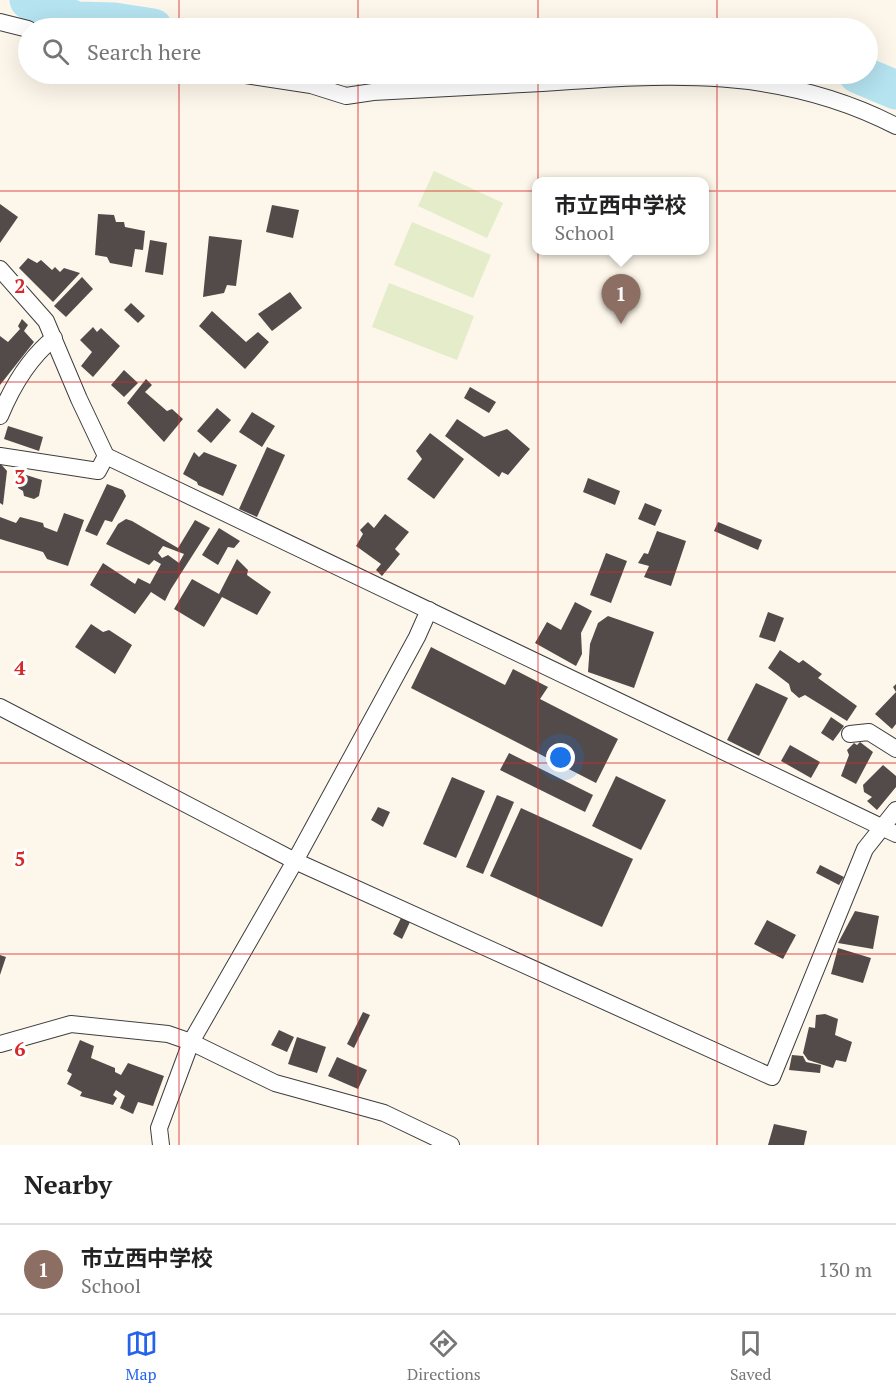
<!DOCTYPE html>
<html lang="en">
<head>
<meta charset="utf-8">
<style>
  body { margin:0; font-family:"PT Serif","Noto Sans JP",serif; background:#f6f6f6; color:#222 }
  .you { position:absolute; left:561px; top:758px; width:21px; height:21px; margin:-15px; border:4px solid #fff; border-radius:50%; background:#1a73e8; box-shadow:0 0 0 9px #1a73e833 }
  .badge { display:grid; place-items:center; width:39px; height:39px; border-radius:50%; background:#2563eb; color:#fff; font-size:20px; font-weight:700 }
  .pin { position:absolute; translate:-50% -50px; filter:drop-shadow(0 2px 3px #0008) }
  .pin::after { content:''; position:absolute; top:32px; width:21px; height:18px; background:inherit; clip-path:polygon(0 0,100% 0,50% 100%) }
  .popup { position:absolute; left:532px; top:177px; width:177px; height:78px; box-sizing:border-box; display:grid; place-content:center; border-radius:12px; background:#fff; filter:drop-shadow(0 2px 4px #0005); font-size:20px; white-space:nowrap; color:#767676 }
  .popup b { font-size:22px; color:#222 }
  .popup::after { content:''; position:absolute; left:50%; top:100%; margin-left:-12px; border:12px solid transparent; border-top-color:#fff }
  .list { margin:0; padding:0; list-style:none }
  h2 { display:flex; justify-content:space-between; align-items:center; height:78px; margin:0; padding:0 24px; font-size:26px }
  h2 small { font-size:20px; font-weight:400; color:#767676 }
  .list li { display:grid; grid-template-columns:39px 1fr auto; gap:18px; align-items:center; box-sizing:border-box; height:90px; padding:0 24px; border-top:2px solid #e0e0e0 }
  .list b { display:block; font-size:22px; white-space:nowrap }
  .list p { margin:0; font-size:20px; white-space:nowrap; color:#767676 }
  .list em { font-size:20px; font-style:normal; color:#767676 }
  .icon { flex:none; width:33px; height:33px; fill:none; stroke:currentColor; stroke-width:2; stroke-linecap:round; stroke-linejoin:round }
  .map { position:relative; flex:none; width:896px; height:1145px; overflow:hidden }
  .search { position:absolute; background:#fff; box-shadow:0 6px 24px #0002; left:18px; right:18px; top:18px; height:66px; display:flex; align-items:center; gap:15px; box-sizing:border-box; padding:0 21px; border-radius:33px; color:#767676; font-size:22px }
  .sheet { height:168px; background:#fff }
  nav { display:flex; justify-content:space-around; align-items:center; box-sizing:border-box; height:84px; border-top:2px solid #e0e0e0; background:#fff; font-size:16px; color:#767676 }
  nav a { display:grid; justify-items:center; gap:3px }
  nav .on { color:#2563eb }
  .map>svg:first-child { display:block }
</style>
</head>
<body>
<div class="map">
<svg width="896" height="1145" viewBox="0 0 896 1145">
  <rect width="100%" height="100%" fill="#fdf7eb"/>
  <g fill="#e5ecc9">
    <path d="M434,171L503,203L487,238L418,206Z"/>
    <path d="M412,222L491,255L473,298L394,265Z"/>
    <path d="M389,283L474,316L457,360L372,327Z"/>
  </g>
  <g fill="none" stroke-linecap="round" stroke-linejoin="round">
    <g stroke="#b5e3f0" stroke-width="39">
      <path d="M29,0L37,6L77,21L114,22L153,28"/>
      <path d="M858,74L896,90"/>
    </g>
  </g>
  <g fill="#534b49" fill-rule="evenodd">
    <path d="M0,204L18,217L0,243Z"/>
    <path d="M272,205L299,210L293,238L266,232Z"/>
    <path d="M98,214L114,215L116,222H124L125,227L145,231L143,250L135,249L132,267L110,263L107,257L95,255Z"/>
    <path d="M209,236L242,240L236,286L227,285L224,293L203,297Z"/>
    <path d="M150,240L167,243L163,275L145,272Z"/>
    <path d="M28,258L37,263L41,260L52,270L55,267L60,272L64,268L80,273L53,302L19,268Z"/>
    <path d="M82,277L93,289L66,317L54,306Z"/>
    <path d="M290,292L302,308L272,331L258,314Z"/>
    <path d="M131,303L145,316L138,323L124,310Z"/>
    <path d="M212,311L246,342L258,332L269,342L245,369L199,326Z"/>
    <path d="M22,319L28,325L24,331L34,342L0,385V336L8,342L20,329L18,326Z"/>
    <path d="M93,327L97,332L101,328L120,346L93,377L81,366L92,352L80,340Z"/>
    <path d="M124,370L138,383L124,397L111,385Z"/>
    <path d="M146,379L152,385L145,392L167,411L172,409L183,419L164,442L127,403Z"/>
    <path d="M470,387L496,402L489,413L464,398Z"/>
    <path d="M217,408L231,420L211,443L197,431Z"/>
    <path d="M252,412L275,426L262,447L239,432Z"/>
    <path d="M457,419L484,437L507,429L530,449L508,475L502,472L499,477L445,436Z"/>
    <path d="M8,426L43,437L39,451L4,439Z"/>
    <path d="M430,433L464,459L434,499L407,479L422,459L416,451Z"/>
    <path d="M267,447L285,455L257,517L239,509Z"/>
    <path d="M194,452L199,457L204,452L237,465L223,496L198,485L197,482L183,474Z"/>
    <path d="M0,463L7,471L3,505L0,503Z"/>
    <path d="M23,474L42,480L39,496L34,499L24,496L23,491L18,488Z"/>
    <path d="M588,478L620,491L615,505L583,492Z"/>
    <path d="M107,484L123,490L126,496L112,522L105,520L97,536L85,531Z"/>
    <path d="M645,503L662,510L655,526L638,519Z"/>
    <path d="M64,513L84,520L68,566L47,559L43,552L0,539V517L16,523L20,517L43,523L44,527L57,532Z"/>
    <path d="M385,514L409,532L395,549L400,554L382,576L376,570L381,564L356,546L363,534L360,530L368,522L374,528Z"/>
    <path d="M126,519L132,521L178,548L195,520L210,528L171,589L165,601L151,592L135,614L90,585L103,563L135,584L138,578L150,584L161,564L154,560L149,565L106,544L118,524ZM163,546L184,554L179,563L168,555L162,558L158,553Z"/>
    <path d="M718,522L762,540L758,550L714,531Z"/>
    <path d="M219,528L240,541L234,548L228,547L218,565L202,555Z"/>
    <path d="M657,531L686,541L671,586L644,577L649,566L638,563L644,553L648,554Z"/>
    <path d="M606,553L627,561L611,603L590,595Z"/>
    <path d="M237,559L248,570L247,575L271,592L257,615L222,597L204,627L174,609L192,579L219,594Z"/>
    <path d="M575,602L592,611L581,633L582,654L576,666L535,643L547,622L561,630Z"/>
    <path d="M768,612L784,618L775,642L759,637Z"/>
    <path d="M608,616L654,632L634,688L588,672L590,644L598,623Z"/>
    <path d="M91,624L103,632L109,630L132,645L115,674L75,647Z"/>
    <path d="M431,647L505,685L513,669L548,687L540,699L618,739L596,783L411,688Z"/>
    <path d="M780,650L799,663L803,660L822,674L818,678L857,706L847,721L805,695L799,698L791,691L789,684L768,668Z"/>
    <path d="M756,683L788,698L759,756L727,740Z"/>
    <path d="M896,684V724L892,729L875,714L896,692L893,687Z"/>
    <path d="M831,717L844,726L833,741L821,733Z"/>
    <path d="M860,742L873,752L856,784L841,776L849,755L847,750L854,743L857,745Z"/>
    <path d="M790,745L820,762L811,778L781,761Z"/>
    <path d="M509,753L593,795L585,812L500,770Z"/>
    <path d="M883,765L896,776V787L877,810L867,801L872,797L864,792L863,785Z"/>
    <path d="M616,776L666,800L641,850L592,826Z"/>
    <path d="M452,777L485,791L456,858L423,844Z"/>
    <path d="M497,795L514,802L483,874L466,867Z"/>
    <path d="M378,807L390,812L383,827L371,820Z"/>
    <path d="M521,808L633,859L602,927L490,876Z"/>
    <path d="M820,865L844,877L839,885L816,873Z"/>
    <path d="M855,911L879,916L873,949L838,943Z"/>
    <path d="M401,918L410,922L402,939L393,934Z"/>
    <path d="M767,920L796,935L783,959L754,944Z"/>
    <path d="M838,948L871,958L863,983L831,974Z"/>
    <path d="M0,955L6,957L0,975Z"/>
    <path d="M363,1012L370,1015L354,1048L347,1044Z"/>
    <path d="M825,1014L838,1019L835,1035L852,1042L846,1062L836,1060L833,1068L808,1060L803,1053L809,1027L815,1028L816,1015Z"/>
    <path d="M279,1030L294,1037L287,1052L271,1045Z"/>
    <path d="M297,1037L326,1047L317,1073L288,1064Z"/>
    <path d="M80,1040L94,1046L91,1058L115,1068V1072L121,1075L128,1063L164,1076L153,1106L138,1102L133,1114L120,1108L125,1096L116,1090L113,1095L117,1098L113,1105L80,1096L82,1092L67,1084L72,1074L67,1071Z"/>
    <path d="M792,1055L803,1056L806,1062L821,1065L820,1073L789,1070Z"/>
    <path d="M337,1057L367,1070L358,1089L328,1076Z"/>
    <path d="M774,1124L807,1131L804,1145H768Z"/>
  </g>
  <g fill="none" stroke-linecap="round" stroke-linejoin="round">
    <defs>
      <g id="street">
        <path d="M0,22L28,29"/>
        <path d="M239,74L311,85L346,96L373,92C430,89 486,86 542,83C668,74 780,66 896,126"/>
        <path d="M0,269L46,321L79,399L106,456L896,834"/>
        <path d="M0,416C12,387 29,358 54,338"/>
        <path d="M0,456L98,471L106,456"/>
        <path d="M0,707L295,861L772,1077L865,849L896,810"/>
        <path d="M850,734L869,732L896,749"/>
        <path d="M0,1044L71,1024L168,1034L191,1042L275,1083L384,1113L451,1145"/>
        <path d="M161,1145L159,1128L191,1042L295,861L417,637L429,610"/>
      </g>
    </defs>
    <use href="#street" stroke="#3e3e3e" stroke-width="18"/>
    <use href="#street" stroke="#fff" stroke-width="16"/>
  </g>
  <path fill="none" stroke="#d62828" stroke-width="1.5" stroke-opacity="0.55" d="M179,0V28M358,0V28M538,0V28M717,0V28M179,74V1145M358,74V1145M538,74V1145M717,74V1145M0,191H896M0,382H896M0,572H896M0,763H896M0,954H896"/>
  <g font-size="20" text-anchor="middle" font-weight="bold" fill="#d62828" stroke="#fff" stroke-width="6" stroke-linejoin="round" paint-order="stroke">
    <text x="20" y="293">2</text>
    <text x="20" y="484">3</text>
    <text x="20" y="675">4</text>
    <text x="20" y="866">5</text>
    <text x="20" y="1056">6</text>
  </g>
</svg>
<div class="you"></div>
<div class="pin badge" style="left:621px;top:324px;background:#8d6e63">1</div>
<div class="popup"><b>市立西中学校</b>School</div>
<div class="search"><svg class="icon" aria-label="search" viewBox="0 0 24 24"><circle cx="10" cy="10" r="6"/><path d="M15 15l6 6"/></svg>Search here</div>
</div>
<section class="sheet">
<h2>Nearby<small></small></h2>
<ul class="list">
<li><span class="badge" style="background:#8d6e63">1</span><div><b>市立西中学校</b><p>School</p></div><em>130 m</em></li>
</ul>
</section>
<nav>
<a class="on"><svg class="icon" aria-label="map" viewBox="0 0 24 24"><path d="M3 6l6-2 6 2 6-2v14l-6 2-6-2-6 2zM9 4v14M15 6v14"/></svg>Map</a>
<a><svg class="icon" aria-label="directions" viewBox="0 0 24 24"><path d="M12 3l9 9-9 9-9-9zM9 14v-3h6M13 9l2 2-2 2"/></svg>Directions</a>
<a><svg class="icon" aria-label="saved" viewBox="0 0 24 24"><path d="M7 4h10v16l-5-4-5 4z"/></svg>Saved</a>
</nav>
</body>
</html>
